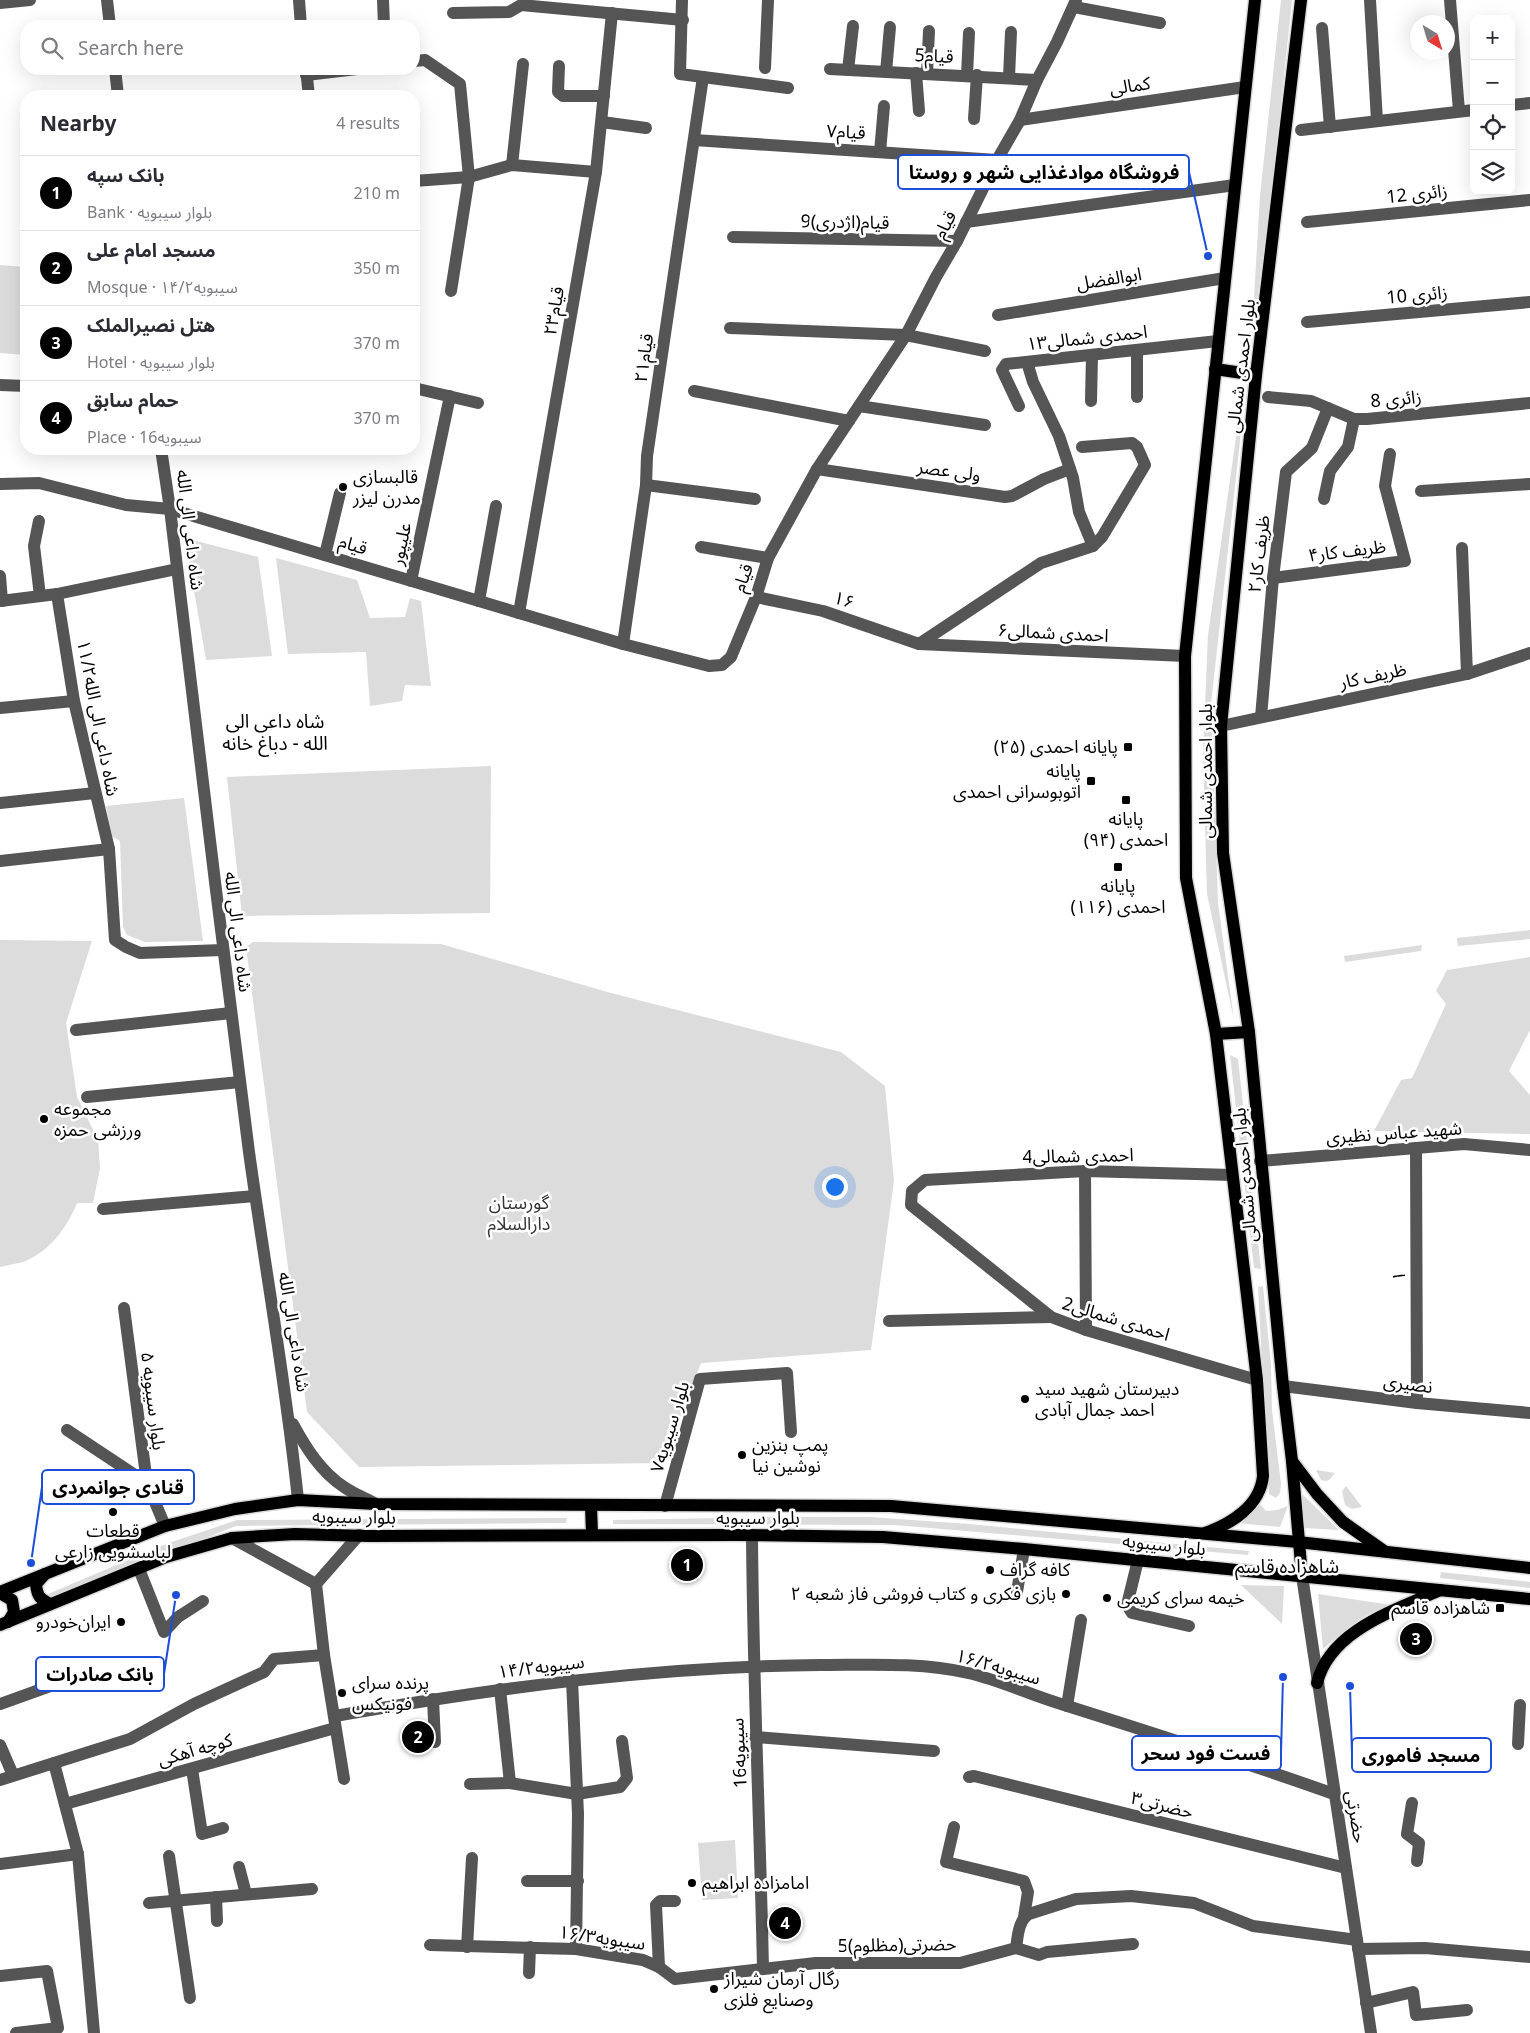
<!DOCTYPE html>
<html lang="en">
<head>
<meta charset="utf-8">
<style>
  body { margin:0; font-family:"Noto Sans","Noto Sans Arabic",sans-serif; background:#f2f2f3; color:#2b2b33 }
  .controls { position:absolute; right:15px; top:15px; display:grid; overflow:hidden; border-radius:10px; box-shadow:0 5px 20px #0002 }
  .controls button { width:45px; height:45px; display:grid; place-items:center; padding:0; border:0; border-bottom:1px solid #e1e1e2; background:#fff; color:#2b2b33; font:25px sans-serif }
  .compass { position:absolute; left:1410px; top:15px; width:45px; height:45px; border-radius:50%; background:#fff; box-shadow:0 5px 20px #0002; rotate:142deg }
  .you { position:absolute; left:834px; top:1186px; width:18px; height:18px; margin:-12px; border:4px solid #fff; border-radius:50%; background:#1a73e8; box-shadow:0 0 0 8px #1a73e833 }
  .badge { display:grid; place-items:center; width:32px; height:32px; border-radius:50%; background:#000; color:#fff; font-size:16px; font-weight:700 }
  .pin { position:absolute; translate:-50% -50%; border:2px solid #fff; box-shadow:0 1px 5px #0006 }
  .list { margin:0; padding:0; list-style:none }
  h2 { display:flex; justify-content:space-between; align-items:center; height:65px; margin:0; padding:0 20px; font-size:21px }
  h2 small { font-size:16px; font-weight:400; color:#7c7c81 }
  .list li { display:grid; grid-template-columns:32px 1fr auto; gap:15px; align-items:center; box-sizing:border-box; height:75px; padding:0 20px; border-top:1px solid #e1e1e2 }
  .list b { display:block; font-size:19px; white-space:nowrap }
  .list p { margin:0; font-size:16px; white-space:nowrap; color:#7c7c81 }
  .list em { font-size:16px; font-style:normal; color:#7c7c81 }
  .icon { flex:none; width:28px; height:28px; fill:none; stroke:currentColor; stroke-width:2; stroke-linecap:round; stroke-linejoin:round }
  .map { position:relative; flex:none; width:1530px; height:2033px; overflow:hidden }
  .search { position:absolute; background:#fff; box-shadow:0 5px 20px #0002; left:20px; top:20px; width:400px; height:55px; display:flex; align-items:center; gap:12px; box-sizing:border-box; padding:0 18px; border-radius:20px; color:#7c7c81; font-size:19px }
  .panel { position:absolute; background:#fff; box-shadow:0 5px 20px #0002; left:20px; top:90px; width:400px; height:365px; border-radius:20px }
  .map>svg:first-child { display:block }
</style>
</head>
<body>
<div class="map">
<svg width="1530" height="2033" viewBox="0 0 1530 2033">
  <rect width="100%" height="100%" fill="#fff"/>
  <g fill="#dcdcdc">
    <path d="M1281,0H1292L1274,170L1251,348L1260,196Z"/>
    <path d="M0,265L26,267V355L0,353Z"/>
    <path d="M1243,388L1242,423L1211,704L1218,903L1234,1020L1207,894L1203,752L1208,635Z"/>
    <path d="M185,538L258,557L272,656L206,660Z"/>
    <path d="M276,558L357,580L370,618L405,617L410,598L421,601L431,686L405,685L402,701L370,706L366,652L288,654Z"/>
    <path d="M491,766L490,913L242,916L227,777Z"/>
    <path d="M184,798L203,941L145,942L127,935L123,927L120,841L112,836L106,806Z"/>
    <path d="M1530,930V939L1458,946L1457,938Z"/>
    <path d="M0,940L92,941L66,1023L77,1097L98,1140L100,1168L93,1203H77C67,1228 49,1252 23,1262C16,1264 7,1265 0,1267Z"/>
    <path d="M253,942L441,944L611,993L841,1052L885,1086L894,1181L871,1350L701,1363L662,1463L359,1467L307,1412L246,947Z"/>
    <path d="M1422,945L1421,951L1345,962L1344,956Z"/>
    <path d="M1530,957V1030L1509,1071L1530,1095V1134L1374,1131L1401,1080L1412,1078L1446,1004L1436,991L1447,970Z"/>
    <path d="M1230,1055L1238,1059L1261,1269L1254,1268Z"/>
    <path d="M1263,1286L1271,1365L1272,1410L1281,1484L1280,1493L1276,1498L1269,1494L1258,1287Z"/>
    <path d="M1316,1470L1335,1473L1329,1480L1325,1481L1321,1480Z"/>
    <path d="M1346,1486L1362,1507L1352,1509L1345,1505L1342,1491Z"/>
    <path d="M1301,1493L1339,1530L1305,1528Z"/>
    <path d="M1258,1502L1266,1511L1277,1510L1288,1506L1280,1527L1237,1523Z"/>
    <path d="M781,1517H870L969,1524L1249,1551L1248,1555L895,1525L613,1524V1520Z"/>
    <path d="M567,1518L566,1523L236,1526L49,1600L48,1594L166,1544L237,1520Z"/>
    <path d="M1441,1572L1530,1582V1588L1440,1578Z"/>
    <path d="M1241,1585L1284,1586L1282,1624Z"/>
    <path d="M1318,1594L1391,1605C1363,1613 1345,1630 1323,1649Z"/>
    <path d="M735,1840L738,1898L702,1900L698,1843Z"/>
  </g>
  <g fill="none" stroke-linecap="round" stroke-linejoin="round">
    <defs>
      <g id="major">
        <path d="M1301,0L1256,375L1221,726L1223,853L1249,1032L1283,1386L1292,1461L1302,1576"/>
        <path d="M1215,369L1256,375"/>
        <path d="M1216,1034L1249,1032"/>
        <path d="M1292,1461L1317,1494L1343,1522L1384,1551"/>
        <path d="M591,1505L592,1535"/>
        <path d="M1205,1533C1231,1524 1260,1506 1263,1476L1257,1380L1216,1034L1186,878L1185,656L1255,0"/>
        <path d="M45,1574L36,1584C37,1596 40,1599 50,1604"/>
        <path d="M0,1592L165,1526L235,1509L298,1500L376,1504L891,1506L1298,1542L1530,1568"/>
        <path d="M0,1593L12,1600L14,1612L8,1622"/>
        <path d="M0,1625L166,1557L232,1538L295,1534L369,1536L738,1535L883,1537L1024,1549L1530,1599"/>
        <path d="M1317,1683C1330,1630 1396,1610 1440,1590"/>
      </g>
    </defs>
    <use href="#major" stroke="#dbdbdb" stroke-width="15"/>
    <g stroke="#555" stroke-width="12">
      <path d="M107,0L110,26"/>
      <path d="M299,0L301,26"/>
      <path d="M383,0L384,26"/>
      <path d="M682,0L680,74L788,88"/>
      <path d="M1370,0L1377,121"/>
      <path d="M1450,0L1459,111"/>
      <path d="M0,3L30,0"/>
      <path d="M1074,7L1160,23"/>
      <path d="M453,13L509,12L521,5L683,20"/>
      <path d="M1322,28L1330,127"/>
      <path d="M414,61L425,60L460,84L469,177L451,291"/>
      <path d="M559,66L558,92L563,96H604"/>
      <path d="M765,68L768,0"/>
      <path d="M115,69L118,96"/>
      <path d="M306,69L309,96"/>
      <path d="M830,69L1037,80"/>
      <path d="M848,70L853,26"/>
      <path d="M886,72L890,27"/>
      <path d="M916,73L919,111"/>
      <path d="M927,73L929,31"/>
      <path d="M306,75L357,69"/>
      <path d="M967,75L969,33"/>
      <path d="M1009,77L1011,32"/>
      <path d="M1511,105L1530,103"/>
      <path d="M974,119L977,75"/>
      <path d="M1020,120L1245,87"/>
      <path d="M602,122L646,128"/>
      <path d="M1301,130L1474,110"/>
      <path d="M694,140L997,160"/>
      <path d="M880,152L884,106"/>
      <path d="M512,165L523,64"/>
      <path d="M414,181L469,177L512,165L596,172"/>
      <path d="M966,222L1235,185"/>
      <path d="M1307,222L1530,200"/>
      <path d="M733,237L957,241"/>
      <path d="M998,315L1225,278"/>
      <path d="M1307,322L1530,302"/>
      <path d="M730,328L906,335L985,351"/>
      <path d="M1137,350V397"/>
      <path d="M1027,362L1033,382L1059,436L1073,478L1079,512L1093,546"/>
      <path d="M0,385L26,386"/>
      <path d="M414,388L478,403"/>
      <path d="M694,391L849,421"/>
      <path d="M1268,397L1311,401L1354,419H1367L1530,403"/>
      <path d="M1091,401L1092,355"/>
      <path d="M859,406L985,425"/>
      <path d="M1019,406L1002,370L1006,364L1218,341"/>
      <path d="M161,449L170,509C196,723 221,938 249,1152C265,1268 286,1383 298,1500"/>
      <path d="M817,469L1005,497L1012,496L1044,479L1070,469"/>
      <path d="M0,484L39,483L126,505L170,509L623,644L709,666L722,665L731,657L756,597L768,558L817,469L906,335L936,277L957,241L997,160L1020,120L1037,80L1057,42L1076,0"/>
      <path d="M646,485L755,499"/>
      <path d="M1421,491L1530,484"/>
      <path d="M1324,499L1330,471L1348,447L1354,419"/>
      <path d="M39,521L34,546L40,596"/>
      <path d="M701,547L768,558"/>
      <path d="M1462,548L1467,674"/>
      <path d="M325,555L340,493"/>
      <path d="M0,576L2,601"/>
      <path d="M1273,578L1405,561L1385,486L1390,454"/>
      <path d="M411,581L450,396"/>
      <path d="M57,594L74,701L109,849L115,940L126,947L140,953L223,950"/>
      <path d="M756,597L823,611L919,644L1185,656"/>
      <path d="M0,601L57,594L177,569"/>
      <path d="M479,601L496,506"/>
      <path d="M519,613L596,172L612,13"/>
      <path d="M623,644L646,485L647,456L703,77"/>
      <path d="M919,644L1041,563L1093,546L1102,537L1145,465L1137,447L1132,443L1082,447"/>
      <path d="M0,708L74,701"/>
      <path d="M1261,717L1273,578L1286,472L1312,448L1328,408"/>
      <path d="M1221,726L1467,674L1530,653"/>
      <path d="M0,803L95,793"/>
      <path d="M0,861L109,849"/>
      <path d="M76,1030L231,1013"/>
      <path d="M87,1097L240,1082"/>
      <path d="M1416,1148L1417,1403"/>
      <path d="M1260,1161L1464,1144L1530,1150"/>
      <path d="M1085,1171L1086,1330"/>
      <path d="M1232,1175L1085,1171L925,1180L912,1191L911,1205L1051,1317L1086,1330L1257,1380"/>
      <path d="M103,1209L255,1196"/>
      <path d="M124,1308L147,1483L165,1526"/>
      <path d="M889,1321L1051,1317"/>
      <path d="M1283,1386L1417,1403L1530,1413"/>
      <path d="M293,1424C306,1448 321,1472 344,1487C354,1494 365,1498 376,1504"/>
      <path d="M67,1430L147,1483"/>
      <path d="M665,1506L700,1379L787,1373L791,1432"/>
      <path d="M752,1535C753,1680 760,1824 763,1969"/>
      <path d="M232,1538L316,1584"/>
      <path d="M1138,1560L1127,1605L1132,1613L1189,1626"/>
      <path d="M139,1569L164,1632L178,1617L203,1601"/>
      <path d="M1302,1576L1371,2033"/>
      <path d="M316,1584L324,1655L344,1779"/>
      <path d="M316,1584L359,1535"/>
      <path d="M1017,1592L1024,1549"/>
      <path d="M572,1680L578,1814L576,1949"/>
      <path d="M500,1689L510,1783"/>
      <path d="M433,1699L435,1742"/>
      <path d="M0,1704L117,1662"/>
      <path d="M1067,1706L1081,1620"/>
      <path d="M335,1716C495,1688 657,1666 820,1665C869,1665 920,1662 968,1673C1000,1680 1030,1695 1061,1704C1153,1733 1244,1762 1334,1794"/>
      <path d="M755,1737L934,1751"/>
      <path d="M1518,1744L1520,1705"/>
      <path d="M0,1745L13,1775"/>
      <path d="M54,1763L78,1854L94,2033"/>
      <path d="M192,1769L202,1834L223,1828"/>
      <path d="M969,1777L974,1776L1346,1868"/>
      <path d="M0,1780L130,1739L194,1704L264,1672L274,1659L324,1655"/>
      <path d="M470,1784L510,1783L577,1794L620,1787L627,1778L622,1741"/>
      <path d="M1412,1803L1407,1834L1419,1843L1417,1861"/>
      <path d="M65,1804L335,1728"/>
      <path d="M954,1827L946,1862L1024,1881L1028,1892L1024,1917"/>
      <path d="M169,1856L190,1998"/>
      <path d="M0,1864L78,1854"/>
      <path d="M239,1867L246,1894"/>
      <path d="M527,1881H578"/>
      <path d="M216,1897L217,1921"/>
      <path d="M149,1903L312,1889"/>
      <path d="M430,1945L576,1949L643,1960L659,1967L675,1979L816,1963H960L1016,1948C1018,1936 1018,1921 1029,1914L1076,1899L1131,1896L1194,1903L1253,1926L1357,1940"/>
      <path d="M467,1947L472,1858"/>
      <path d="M1016,1948L1039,1955L1047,1952L1133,1944"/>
      <path d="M1358,1949L1425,1948L1530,1957"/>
      <path d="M659,1967L656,1905L660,1901H675"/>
      <path d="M529,1973L530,1947"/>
      <path d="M0,1976L47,1971L58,2028L16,2033"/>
      <path d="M1366,2003L1413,1992L1416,2015L1467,2010"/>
    </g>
    <use href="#major" stroke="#000" stroke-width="12"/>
  </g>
  <g fill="#000" stroke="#fff" stroke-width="2">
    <circle cx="343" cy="487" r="5"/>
    <rect x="1123" y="742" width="10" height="10" rx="2.5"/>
    <rect x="1086" y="776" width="10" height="10" rx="2.5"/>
    <rect x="1121" y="795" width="10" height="10" rx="2.5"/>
    <rect x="1113" y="862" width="10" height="10" rx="2.5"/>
    <circle cx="44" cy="1119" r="5"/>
    <circle cx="1025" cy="1399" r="5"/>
    <circle cx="742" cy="1455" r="5"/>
    <circle cx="113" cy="1512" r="5"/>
    <circle cx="990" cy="1570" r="5"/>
    <circle cx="1066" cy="1594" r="5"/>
    <circle cx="1107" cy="1598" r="5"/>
    <rect x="1495" y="1603" width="10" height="10" rx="2.5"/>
    <circle cx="121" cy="1622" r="5"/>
    <circle cx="342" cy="1693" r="5"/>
    <circle cx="692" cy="1883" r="5"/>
    <circle cx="714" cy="1989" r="5"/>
  </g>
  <g text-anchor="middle" stroke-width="5" stroke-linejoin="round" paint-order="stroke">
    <g font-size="18" fill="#000" stroke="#fff">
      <text transform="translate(934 56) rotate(3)" y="6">قیام5</text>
      <text transform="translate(1130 86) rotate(-8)" y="6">کمالی</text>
      <text transform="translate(846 132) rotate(3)" y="6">قیام۷</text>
      <text transform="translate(1417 194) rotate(-6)" y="6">12 زائری</text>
      <text transform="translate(845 222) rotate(1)" y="6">قیام(اژدری)9</text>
      <text transform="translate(945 225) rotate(-63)" y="6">قیام</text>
      <text transform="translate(1109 279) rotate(-9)" y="6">ابوالفضل</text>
      <text transform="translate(1417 295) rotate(-5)" y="6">10 زائری</text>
      <text transform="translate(554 311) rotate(-80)" y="6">قیام۲۳</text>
      <text transform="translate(1087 338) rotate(-6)" y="6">احمدی شمالی۱۳</text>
      <text transform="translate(644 358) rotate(-82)" y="6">قیام۲۱</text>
      <text transform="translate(1241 366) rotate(-83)" y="6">بلوار احمدی شمالی</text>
      <text transform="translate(1396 399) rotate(-5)" y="6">8 زائری</text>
      <text transform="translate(949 471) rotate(8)" y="6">ولی عصر</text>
      <text transform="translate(190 530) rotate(83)" y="6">شاه داعی الی الله</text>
      <text transform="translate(401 544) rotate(-78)" y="6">علیپور</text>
      <text transform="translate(353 545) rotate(17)" y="6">قیام</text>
      <text transform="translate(1347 551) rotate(-7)" y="6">ظریف کار۴</text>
      <text transform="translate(1259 554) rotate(-83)" y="6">۲ظریف کار</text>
      <text transform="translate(743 578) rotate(-71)" y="6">قیام</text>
      <text transform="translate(844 600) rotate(18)" y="6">۱۶</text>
      <text transform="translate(1053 633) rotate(3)" y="6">احمدی شمالی۶</text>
      <text transform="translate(1373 676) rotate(-12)" y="6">ظریف کار</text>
      <text transform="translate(98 718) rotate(79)" y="6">۱۱/۲شاه داعی الی الله</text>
      <text transform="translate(1206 771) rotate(-90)" y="6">بلوار احمدی شمالی</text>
      <text transform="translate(238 932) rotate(83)" y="6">شاه داعی الی الله</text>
      <text transform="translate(1394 1133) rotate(-4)" y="6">شهید عباس نظیری</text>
      <text transform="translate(1078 1156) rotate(-1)" y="6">4احمدی شمالی</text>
      <text transform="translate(1245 1175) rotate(-95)" y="6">بلوار احمدی شمالی</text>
      <text transform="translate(1399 1276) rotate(-90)" y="6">۱</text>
      <text transform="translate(1116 1319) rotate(17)" y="6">2احمدی شمالی</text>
      <text transform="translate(294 1332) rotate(81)" y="6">شاه داعی الی الله</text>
      <text transform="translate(1408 1384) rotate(7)" y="6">نصیری</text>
      <text transform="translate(153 1401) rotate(83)" y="6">بلوار سیبویه ۵</text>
      <text transform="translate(670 1427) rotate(-73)" y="6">بلوار سیبویه۷</text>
      <text transform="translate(354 1517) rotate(1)" y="6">بلوار سیبویه</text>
      <text x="758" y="1524">بلوار سیبویه</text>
      <text transform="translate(1164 1545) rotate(6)" y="6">بلوار سیبویه</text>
      <text transform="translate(541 1667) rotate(-7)" y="6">سیبویه۱۴/۲</text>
      <text transform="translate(998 1667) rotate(16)" y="6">سیبویه۱۶/۲</text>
      <text transform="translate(195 1750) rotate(-16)" y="6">کوچه آهکی</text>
      <text transform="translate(739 1753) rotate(-93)" y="6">سیبویه16</text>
      <text transform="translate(1162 1805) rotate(14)" y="6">حضرتی۳</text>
      <text transform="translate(1356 1817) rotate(81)" y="6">حضرتی</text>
      <text transform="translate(602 1938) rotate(8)" y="6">سیبویه۱۶/۳</text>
      <text transform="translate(897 1945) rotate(-1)" y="6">5حضرتی(مظلوم)</text>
    </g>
    <g font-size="18" fill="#000" stroke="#fff" text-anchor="start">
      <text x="353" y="483">قالبسازی<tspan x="353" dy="21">مدرن لیزر</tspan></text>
      <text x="1118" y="753" text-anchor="end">پایانه احمدی (۲۵)</text>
      <text x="1081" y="777" text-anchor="end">پایانه<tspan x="1081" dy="21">اتوبوسرانی احمدی</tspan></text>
      <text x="1126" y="825" text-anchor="middle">پایانه<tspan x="1126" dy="21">احمدی (۹۴)</tspan></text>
      <text x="1118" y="892" text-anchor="middle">پایانه<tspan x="1118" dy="21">احمدی (۱۱۶)</tspan></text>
      <text x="54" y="1115">مجموعه<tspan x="54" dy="21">ورزشی حمزه</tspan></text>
      <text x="1035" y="1395">دبیرستان شهید سید<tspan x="1035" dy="21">احمد جمال آبادی</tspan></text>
      <text x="752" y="1451">پمپ بنزین<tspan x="752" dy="21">نوشین نیا</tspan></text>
      <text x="113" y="1537" text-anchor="middle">قطعات<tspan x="113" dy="21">لباسشویی زارعی</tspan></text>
      <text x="1000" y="1576">کافه گراف</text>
      <text x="1056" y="1600" text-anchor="end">بازی فکری و کتاب فروشی فاز شعبه ۲</text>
      <text x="1117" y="1604">خیمه سرای کریمی</text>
      <text x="1490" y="1614" text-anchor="end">شاهزاده قاسم</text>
      <text x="111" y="1628" text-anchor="end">ایران‌خودرو</text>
      <text x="352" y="1689">پرنده سرای<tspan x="352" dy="21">فونیکس</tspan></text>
      <text x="702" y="1889">امامزاده ابراهیم</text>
      <text x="724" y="1985">رگال آرمان شیراز<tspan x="724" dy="21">وصنایع فلزی</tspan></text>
    </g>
    <g font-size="18" fill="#333" stroke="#fff">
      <text x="519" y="1209">گورستان<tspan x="519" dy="21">دارالسلام</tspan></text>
    </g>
    <g font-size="19" fill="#000" stroke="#fff">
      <text x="275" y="728">شاه داعی الی<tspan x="275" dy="22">الله - دباغ خانه</tspan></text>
      <text x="1287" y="1573">شاهزاده قاسم</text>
    </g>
  </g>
  <path fill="none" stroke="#1d4ed8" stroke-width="2" d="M1208 256L1189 172M31 1563L42 1487M176 1595L164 1674M1283 1677L1281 1753M1350 1686L1352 1755"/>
  <g fill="#1d4ed8" stroke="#fff" stroke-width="2">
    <circle cx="1208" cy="256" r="5"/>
    <circle cx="31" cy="1563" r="5"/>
    <circle cx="176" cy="1595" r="5"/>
    <circle cx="1283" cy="1677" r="5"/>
    <circle cx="1350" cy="1686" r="5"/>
  </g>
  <g fill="#fff" stroke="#1d4ed8" stroke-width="2">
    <rect x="898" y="155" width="291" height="34" rx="5"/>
    <rect x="42" y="1470" width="152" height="34" rx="5"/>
    <rect x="36" y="1657" width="128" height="34" rx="5"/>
    <rect x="1132" y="1736" width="149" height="34" rx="5"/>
    <rect x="1352" y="1738" width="139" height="34" rx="5"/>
  </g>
  <g font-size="19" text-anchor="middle" font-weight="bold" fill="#000">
    <text x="1044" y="179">فروشگاه موادغذایی شهر و روستا</text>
    <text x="118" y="1494">قنادی جوانمردی</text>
    <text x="100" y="1681">بانک صادرات</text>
    <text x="1206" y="1760">فست فود سحر</text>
    <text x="1421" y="1762">مسجد فاموری</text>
  </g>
</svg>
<div class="controls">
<button>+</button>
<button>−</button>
<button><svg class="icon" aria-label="locate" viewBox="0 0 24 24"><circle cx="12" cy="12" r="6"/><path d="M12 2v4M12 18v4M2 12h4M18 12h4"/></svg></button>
<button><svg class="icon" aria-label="layers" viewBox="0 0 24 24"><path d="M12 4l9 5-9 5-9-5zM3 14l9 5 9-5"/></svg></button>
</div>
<svg class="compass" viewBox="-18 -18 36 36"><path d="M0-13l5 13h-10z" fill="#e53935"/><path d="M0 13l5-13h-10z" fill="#7c7c81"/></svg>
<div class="you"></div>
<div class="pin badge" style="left:687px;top:1565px">1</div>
<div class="pin badge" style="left:418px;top:1737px">2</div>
<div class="pin badge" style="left:1416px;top:1639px">3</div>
<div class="pin badge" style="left:785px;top:1923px">4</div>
<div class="search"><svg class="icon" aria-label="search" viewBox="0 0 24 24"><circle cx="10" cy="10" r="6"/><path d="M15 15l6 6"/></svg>Search here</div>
<section class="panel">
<h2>Nearby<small>4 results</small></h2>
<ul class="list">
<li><span class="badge">1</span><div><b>بانک سپه</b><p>Bank · بلوار سیبویه</p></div><em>210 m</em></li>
<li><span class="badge">2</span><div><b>مسجد امام علی</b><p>Mosque · سیبویه۱۴/۲</p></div><em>350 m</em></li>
<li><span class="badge">3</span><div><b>هتل نصیرالملک</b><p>Hotel · بلوار سیبویه</p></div><em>370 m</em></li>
<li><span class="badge">4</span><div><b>حمام سابق</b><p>Place · سیبویه16</p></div><em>370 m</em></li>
</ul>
</section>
</div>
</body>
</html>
